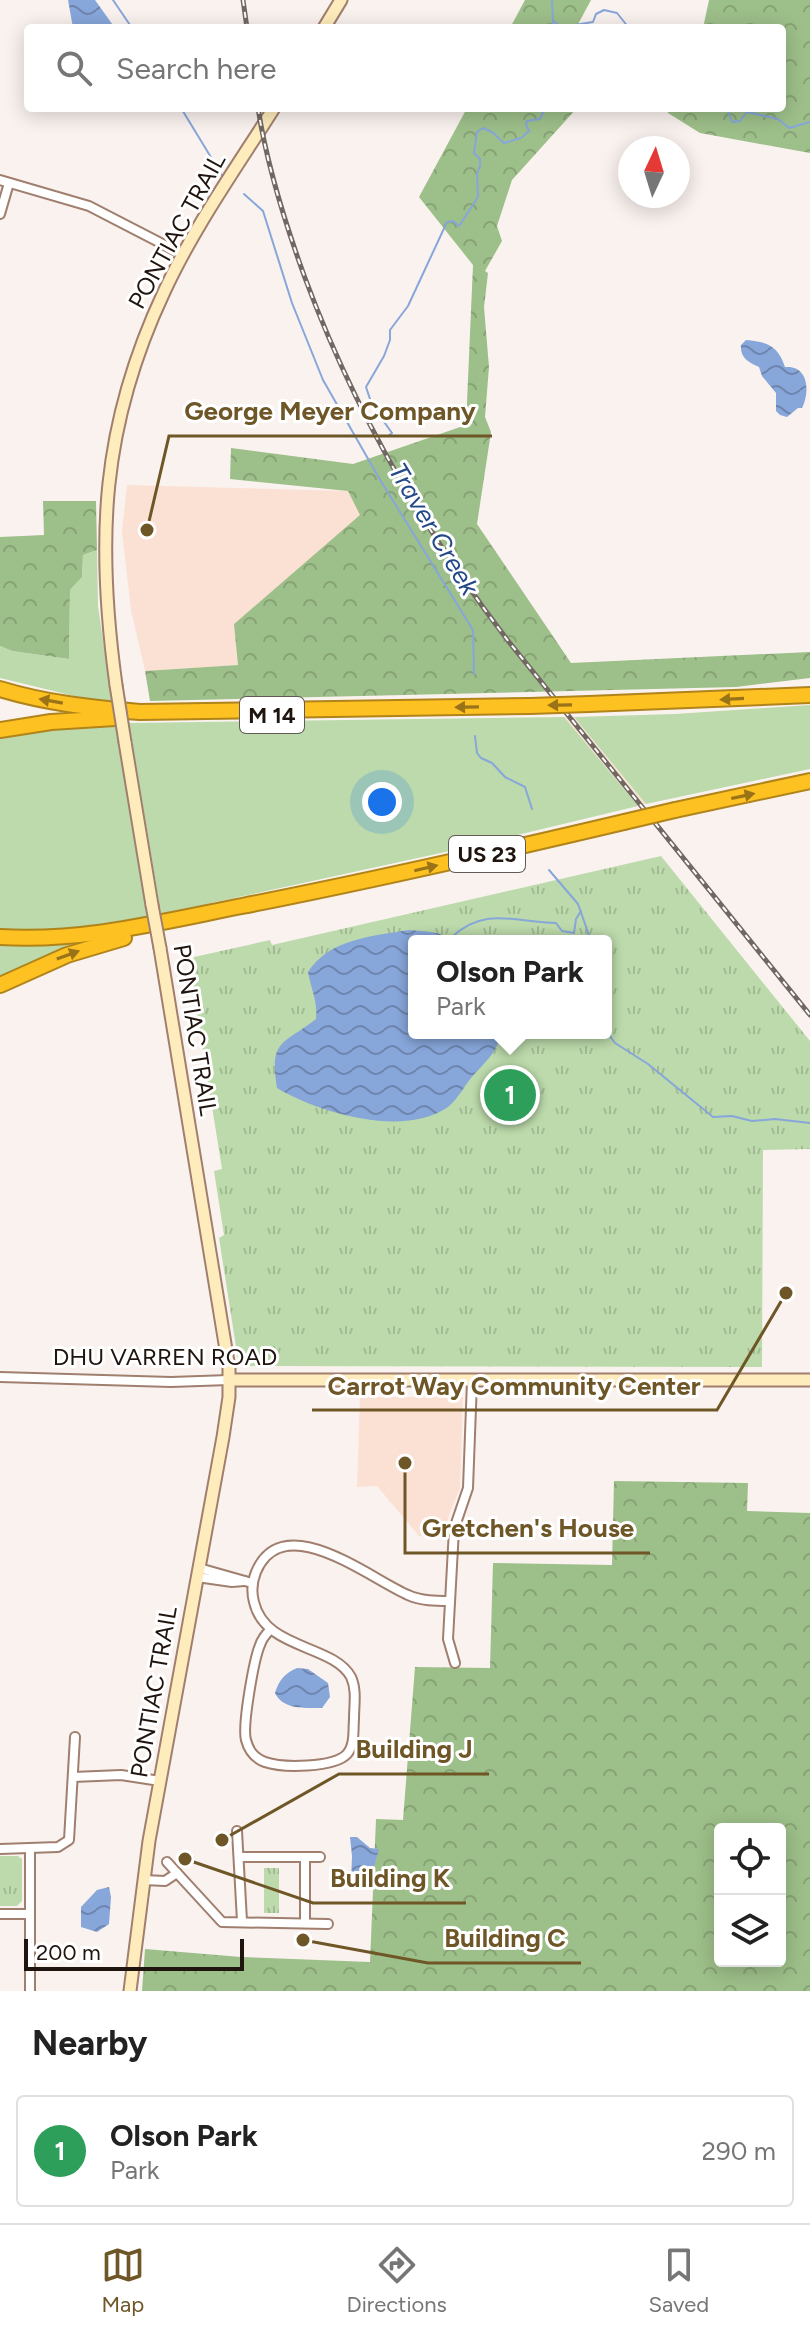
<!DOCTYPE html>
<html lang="en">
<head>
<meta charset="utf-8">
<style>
  body { margin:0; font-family:Figtree,sans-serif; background:#f6f6f6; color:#222 }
  .controls { position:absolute; right:24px; bottom:24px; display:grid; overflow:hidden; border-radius:8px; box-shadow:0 4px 20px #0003 }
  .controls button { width:72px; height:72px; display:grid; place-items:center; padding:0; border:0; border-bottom:2px solid #e0e0e0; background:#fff; color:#222; font:40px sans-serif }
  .compass { position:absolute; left:618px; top:136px; width:72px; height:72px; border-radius:50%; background:#fff; box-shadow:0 4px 20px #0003; rotate:4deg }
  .scale { position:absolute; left:24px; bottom:20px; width:220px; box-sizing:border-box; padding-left:8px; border:4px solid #20140e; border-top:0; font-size:22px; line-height:28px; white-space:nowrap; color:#20140e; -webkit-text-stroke:6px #fff; paint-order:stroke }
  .you { position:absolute; left:382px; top:802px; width:28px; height:28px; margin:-20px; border:6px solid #fff; border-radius:50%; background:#1a73e8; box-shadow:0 0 0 12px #1a73e833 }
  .badge { display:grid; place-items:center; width:52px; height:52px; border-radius:50%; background:#6e5627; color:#fff; font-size:26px; font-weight:700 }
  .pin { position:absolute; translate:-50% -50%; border:4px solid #fff; box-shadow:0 2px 8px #0006 }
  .popup { position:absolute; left:408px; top:935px; width:204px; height:104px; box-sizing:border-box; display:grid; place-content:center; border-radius:8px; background:#fff; filter:drop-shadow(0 2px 6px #0005); font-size:26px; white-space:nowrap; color:#767676 }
  .popup b { font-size:30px; color:#222 }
  .popup::after { content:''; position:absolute; left:50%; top:100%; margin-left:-16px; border:16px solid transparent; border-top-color:#fff }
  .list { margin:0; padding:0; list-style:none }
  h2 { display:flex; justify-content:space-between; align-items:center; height:104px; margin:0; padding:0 32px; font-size:34px }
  h2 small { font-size:26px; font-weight:400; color:#767676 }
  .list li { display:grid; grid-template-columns:52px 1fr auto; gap:24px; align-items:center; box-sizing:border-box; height:112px; margin:0 16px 16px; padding:0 16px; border:2px solid #e0e0e0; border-radius:8px }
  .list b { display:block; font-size:30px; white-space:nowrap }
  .list p { margin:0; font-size:26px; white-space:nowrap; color:#767676 }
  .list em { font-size:26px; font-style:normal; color:#767676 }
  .icon { flex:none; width:44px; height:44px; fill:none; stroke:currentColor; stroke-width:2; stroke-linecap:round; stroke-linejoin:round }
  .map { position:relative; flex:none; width:810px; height:1991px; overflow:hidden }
  .search { position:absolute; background:#fff; box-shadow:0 4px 20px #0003; left:24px; right:24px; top:24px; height:88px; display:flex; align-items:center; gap:20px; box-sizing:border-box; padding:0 28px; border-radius:8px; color:#767676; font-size:30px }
  .sheet { height:232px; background:#fff }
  nav { display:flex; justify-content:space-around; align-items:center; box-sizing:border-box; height:112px; border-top:2px solid #e0e0e0; background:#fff; font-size:22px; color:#767676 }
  nav a { display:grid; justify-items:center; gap:4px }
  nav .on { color:#6e5627 }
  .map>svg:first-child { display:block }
</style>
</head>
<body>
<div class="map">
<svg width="810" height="1991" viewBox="0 0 810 1991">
  <defs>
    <pattern id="forest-crowns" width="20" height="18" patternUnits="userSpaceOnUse" patternTransform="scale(2)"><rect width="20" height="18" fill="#9dbf89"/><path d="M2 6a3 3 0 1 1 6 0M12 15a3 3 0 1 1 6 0" fill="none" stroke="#87a375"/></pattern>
    <pattern id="park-tufts" width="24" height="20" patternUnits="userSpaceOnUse" patternTransform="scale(2)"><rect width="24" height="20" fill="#bcdaab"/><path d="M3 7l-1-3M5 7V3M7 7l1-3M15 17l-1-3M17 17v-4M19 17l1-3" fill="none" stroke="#a1ba92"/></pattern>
    <pattern id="water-waves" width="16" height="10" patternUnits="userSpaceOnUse" patternTransform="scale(2)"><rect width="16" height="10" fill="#87a6da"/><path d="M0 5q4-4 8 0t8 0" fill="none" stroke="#6e86af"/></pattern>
  </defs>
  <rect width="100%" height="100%" fill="#faf2ee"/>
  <g fill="#fbe1d3">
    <path d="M127,485L349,491L361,515L234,624L239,665L145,671L131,610L122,532Z"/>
    <path d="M564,717H574L646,804L638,806Z"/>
    <path d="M360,1397H463L460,1488L449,1515L445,1538L419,1536L377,1486L357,1487Z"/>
  </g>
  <g fill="#bcdaab">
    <path d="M97,550L98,606L112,702L74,696L0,678V646L12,651L69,659L70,590L82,577L83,555Z"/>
    <path d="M810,705V769L646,804L574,717L675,714Z"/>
    <path d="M564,717L638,806L459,849L161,914L129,723Z"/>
    <path d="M115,724L147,917L77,927L75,929L45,931L0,929V736L28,731Z"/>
    <path d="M0,944L72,945L0,976Z"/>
  </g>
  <g fill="url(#forest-crowns)" fill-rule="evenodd">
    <path d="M525,0H591L576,28H510Z"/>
    <path d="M709,0H810V153L700,133L668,113V108H782V28H703Z"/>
    <path d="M467,108H577L512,180L497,226L502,241L485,271L488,273L484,307L489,367L485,417L491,432L477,524L571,663L810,652V678L736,687L150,701L145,671L238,665L234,624L360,515L348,491L230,479L231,448L353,464L466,425L473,265L419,197Z"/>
    <path d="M43,501H96L97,550L83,555L82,577L70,590L69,659L12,651L0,646V537L44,535Z"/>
    <path d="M614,1481L748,1483L747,1511L810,1513V1991H142L145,1949L241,1957L370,1962L376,1819L403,1820L415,1667L490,1668L493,1563L612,1565ZM720,1829H780V1961H720Z"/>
  </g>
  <g fill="url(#park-tufts)" fill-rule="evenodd">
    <path d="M661,856L810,1041V1149L763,1150L762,1367L239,1366L219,1238L224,1235L214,1171L222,1169L189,963L194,957L270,940L272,945ZM414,941H606V1033H414Z"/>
    <path d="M0,1856H18L22,1859V1901L17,1906H0Z"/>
    <rect x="264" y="1868" width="15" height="45"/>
  </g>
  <g fill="url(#water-waves)">
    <path d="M68,0H95L115,28H73Z"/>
    <path d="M746,340C768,342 778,346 785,367C809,365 810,392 802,408H798L787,417L780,415L776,411V393L762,376L759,367C748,362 740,358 741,345Z"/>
    <path d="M409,930C426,931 441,932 456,941H414V1033H502C495,1055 486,1061 471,1078C464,1087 457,1100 448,1107C404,1138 319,1113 277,1088C269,1039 283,1045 316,1019C318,1002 311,989 308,972C329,939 372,936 409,930Z"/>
    <path d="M297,1668L308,1669L328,1683L330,1697L322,1708C305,1708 283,1710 275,1693C279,1680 285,1673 297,1668Z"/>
    <path d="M350,1837H357L370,1848L379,1849L369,1885L351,1883L352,1856Z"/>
    <path d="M109,1887L111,1897L109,1924L97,1932L81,1927V1907L97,1890Z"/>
  </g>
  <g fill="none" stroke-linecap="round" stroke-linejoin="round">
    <g stroke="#87a6da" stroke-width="2">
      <path d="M113,0L132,28"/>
      <path d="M552,0L553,21"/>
      <path d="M552,28L553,21L562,27L593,22L596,14L604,10L617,13L629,28"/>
      <path d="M181,108L223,177"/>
      <path d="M727,108L732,122L740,121L747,112L778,119L789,128L810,122"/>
      <path d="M244,194L263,211L292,303L323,380L379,478L473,630L474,674"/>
      <path d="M388,436L392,433L372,405L366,387L384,356L390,340V330L408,306L447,222L453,221L459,226L478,197L477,174L480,166V159L474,153L477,132L483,128L492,132L504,143L521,138L529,131L526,125L527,121L540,119L545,108"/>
      <path d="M475,736L477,753L481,758L492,763L505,777L525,787L532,809"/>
      <path d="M549,870L578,904L591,941"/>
      <path d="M451,938C483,906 515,922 556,923L562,931L574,933L576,919L581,911"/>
      <path d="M606,1031L615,1043L648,1064L713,1117L732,1116L752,1121L775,1119L810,1123"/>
    </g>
    <defs>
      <g id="minor">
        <path d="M0,180L89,206L184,255"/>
        <path d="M0,214L9,183"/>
        <path d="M0,1377L171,1382L229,1380"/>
        <path d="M199,1568L252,1583"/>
        <path d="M197,1577L232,1582L244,1581"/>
        <path d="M270,1630C266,1634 262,1639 260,1645C254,1659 242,1726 246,1740C249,1751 254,1758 265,1762C282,1768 334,1768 347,1754C355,1745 353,1731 354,1719C354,1705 357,1690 351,1677C333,1644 265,1650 254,1602C251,1591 252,1582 256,1572C283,1508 369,1578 408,1595C421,1601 436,1601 450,1601"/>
        <path d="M455,1663L448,1639L454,1529L468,1488L472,1381"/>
        <path d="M73,1777L121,1775L160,1781"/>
        <path d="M237,1831L242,1921"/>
        <path d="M0,1849L58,1847L69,1840L75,1737"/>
        <path d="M239,1857H320"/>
        <path d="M167,1862L177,1873"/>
        <path d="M144,1880L165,1881L177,1873L222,1922L328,1924"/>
        <path d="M0,1914H29"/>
        <path d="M305,1923V1857"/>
        <path d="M30,1991V1848"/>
      </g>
      <g id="secondary">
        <path d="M324,28L341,0"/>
        <path d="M116,685C96,540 101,426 164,292C194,227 236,168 274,108"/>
        <path d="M125,742L152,905"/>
        <path d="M229,1380H810"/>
        <path d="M130,1991L149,1841L223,1437L229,1397V1368L160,948"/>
      </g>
      <g id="motorway">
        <path d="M0,689C46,703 92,708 140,712L530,706"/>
        <path d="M589,704L810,695"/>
        <path d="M0,730L51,722L115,718"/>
        <path d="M675,810L810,781"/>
        <path d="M0,937C83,942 161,922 242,906C370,881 497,852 624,822"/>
        <path d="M0,985L67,955L124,938"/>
      </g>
    </defs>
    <use href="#minor" stroke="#a07f6f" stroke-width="12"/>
    <use href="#secondary" stroke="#a07f6f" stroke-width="15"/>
    <use href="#motorway" stroke="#b0841a" stroke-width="18"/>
    <use href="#minor" stroke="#fff" stroke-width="8"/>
    <use href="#secondary" stroke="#feecbc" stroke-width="11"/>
    <use href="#motorway" stroke="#fdc121" stroke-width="14"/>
    <defs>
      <g id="rail">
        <path d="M243,0L247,28"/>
        <path d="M258,108C267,166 285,223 305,278C354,410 423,530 509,642L810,1015"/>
      </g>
    </defs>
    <use href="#rail" stroke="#726863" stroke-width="5"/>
    <use href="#rail" stroke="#fff" stroke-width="2" stroke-dasharray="6" stroke-linecap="butt"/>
    <defs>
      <g id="secondary-bridge">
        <path d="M116,685L125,742"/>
        <path d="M152,905L160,948"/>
      </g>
      <g id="motorway-bridge">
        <path d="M530,706L589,704"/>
        <path d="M624,822L675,810"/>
      </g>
    </defs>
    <use href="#secondary-bridge" stroke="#a07f6f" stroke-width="15" stroke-linecap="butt"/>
    <use href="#motorway-bridge" stroke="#b0841a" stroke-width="18" stroke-linecap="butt"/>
    <use href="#secondary-bridge" stroke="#feecbc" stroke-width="11"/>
    <use href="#motorway-bridge" stroke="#fdc121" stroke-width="14"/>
  </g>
  <defs><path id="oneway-solid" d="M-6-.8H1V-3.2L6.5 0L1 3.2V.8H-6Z" transform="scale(2)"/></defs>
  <g fill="#9a7318">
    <use href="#oneway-solid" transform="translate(732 699) rotate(177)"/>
    <use href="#oneway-solid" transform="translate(51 701) rotate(-170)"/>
    <use href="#oneway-solid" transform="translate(560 705) rotate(179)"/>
    <use href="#oneway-solid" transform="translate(467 707) rotate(179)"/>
    <use href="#oneway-solid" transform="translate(743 796) rotate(-12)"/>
    <use href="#oneway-solid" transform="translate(426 868) rotate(-13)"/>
    <use href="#oneway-solid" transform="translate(68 955) rotate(-20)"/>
  </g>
  <g text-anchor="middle" stroke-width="6" stroke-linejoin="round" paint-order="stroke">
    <g fill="#fff" stroke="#635a56" stroke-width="2">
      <rect x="240" y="697" width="64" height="36" rx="6"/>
      <rect x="449" y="836" width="76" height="36" rx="6"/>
    </g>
    <g font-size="22" font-weight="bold" fill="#20140e">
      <text x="272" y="723">M 14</text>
      <text x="487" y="862">US 23</text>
    </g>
    <g font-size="24" fill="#20140e" stroke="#fff">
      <text transform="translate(177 231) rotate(-61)" y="8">PONTIAC TRAIL</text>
      <text transform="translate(195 1030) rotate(81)" y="8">PONTIAC TRAIL</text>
      <text x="165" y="1365">DHU VARREN ROAD</text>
      <text transform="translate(154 1692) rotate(-80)" y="8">PONTIAC TRAIL</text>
    </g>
    <g font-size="26" font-style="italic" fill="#244988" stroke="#fff">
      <text transform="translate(434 529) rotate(59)" y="9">Traver Creek</text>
    </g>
  </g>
  <path fill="none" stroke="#6e5627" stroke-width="3" d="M147 530L169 436H492M786 1293L717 1410H312M405 1463L405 1553H650M222 1840L339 1774H489M185 1859L313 1903H466M303 1940L428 1963H581"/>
  <g fill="#6e5627" stroke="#fff" stroke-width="3">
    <circle cx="147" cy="530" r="8"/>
    <circle cx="786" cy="1293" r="8"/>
    <circle cx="405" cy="1463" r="8"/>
    <circle cx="222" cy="1840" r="8"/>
    <circle cx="185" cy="1859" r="8"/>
    <circle cx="303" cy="1940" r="8"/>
  </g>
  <g font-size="26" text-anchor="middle" font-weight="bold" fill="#6e5627" stroke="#fff" stroke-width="6" stroke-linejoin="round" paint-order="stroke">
    <text x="330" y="420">George Meyer Company</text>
    <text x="514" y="1395">Carrot Way Community Center</text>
    <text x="528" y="1537">Gretchen's House</text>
    <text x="414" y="1758">Building J</text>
    <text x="390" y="1887">Building K</text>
    <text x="505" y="1947">Building C</text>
  </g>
</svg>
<div class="controls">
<button><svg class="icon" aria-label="locate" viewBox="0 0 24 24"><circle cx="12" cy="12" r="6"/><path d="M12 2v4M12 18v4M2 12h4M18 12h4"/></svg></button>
<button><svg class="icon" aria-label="layers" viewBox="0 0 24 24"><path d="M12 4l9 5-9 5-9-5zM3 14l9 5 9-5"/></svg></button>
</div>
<svg class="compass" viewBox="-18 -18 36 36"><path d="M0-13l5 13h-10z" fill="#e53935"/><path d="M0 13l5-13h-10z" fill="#767676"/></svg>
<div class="scale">200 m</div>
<div class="you"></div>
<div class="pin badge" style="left:510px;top:1095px;background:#2e9e5b">1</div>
<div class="popup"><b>Olson Park</b>Park</div>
<div class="search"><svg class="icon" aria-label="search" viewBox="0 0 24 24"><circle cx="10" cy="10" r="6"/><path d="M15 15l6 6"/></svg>Search here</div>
</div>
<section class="sheet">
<h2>Nearby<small></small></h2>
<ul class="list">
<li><span class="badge" style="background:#2e9e5b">1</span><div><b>Olson Park</b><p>Park</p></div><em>290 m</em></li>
</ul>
</section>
<nav>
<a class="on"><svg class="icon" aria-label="map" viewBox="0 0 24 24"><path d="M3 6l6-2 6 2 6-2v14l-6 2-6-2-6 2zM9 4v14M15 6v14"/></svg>Map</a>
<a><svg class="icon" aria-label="directions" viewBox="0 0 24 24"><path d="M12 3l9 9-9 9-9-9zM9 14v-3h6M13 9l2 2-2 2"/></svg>Directions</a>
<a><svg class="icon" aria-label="saved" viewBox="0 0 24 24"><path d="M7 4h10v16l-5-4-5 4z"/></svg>Saved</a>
</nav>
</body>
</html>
